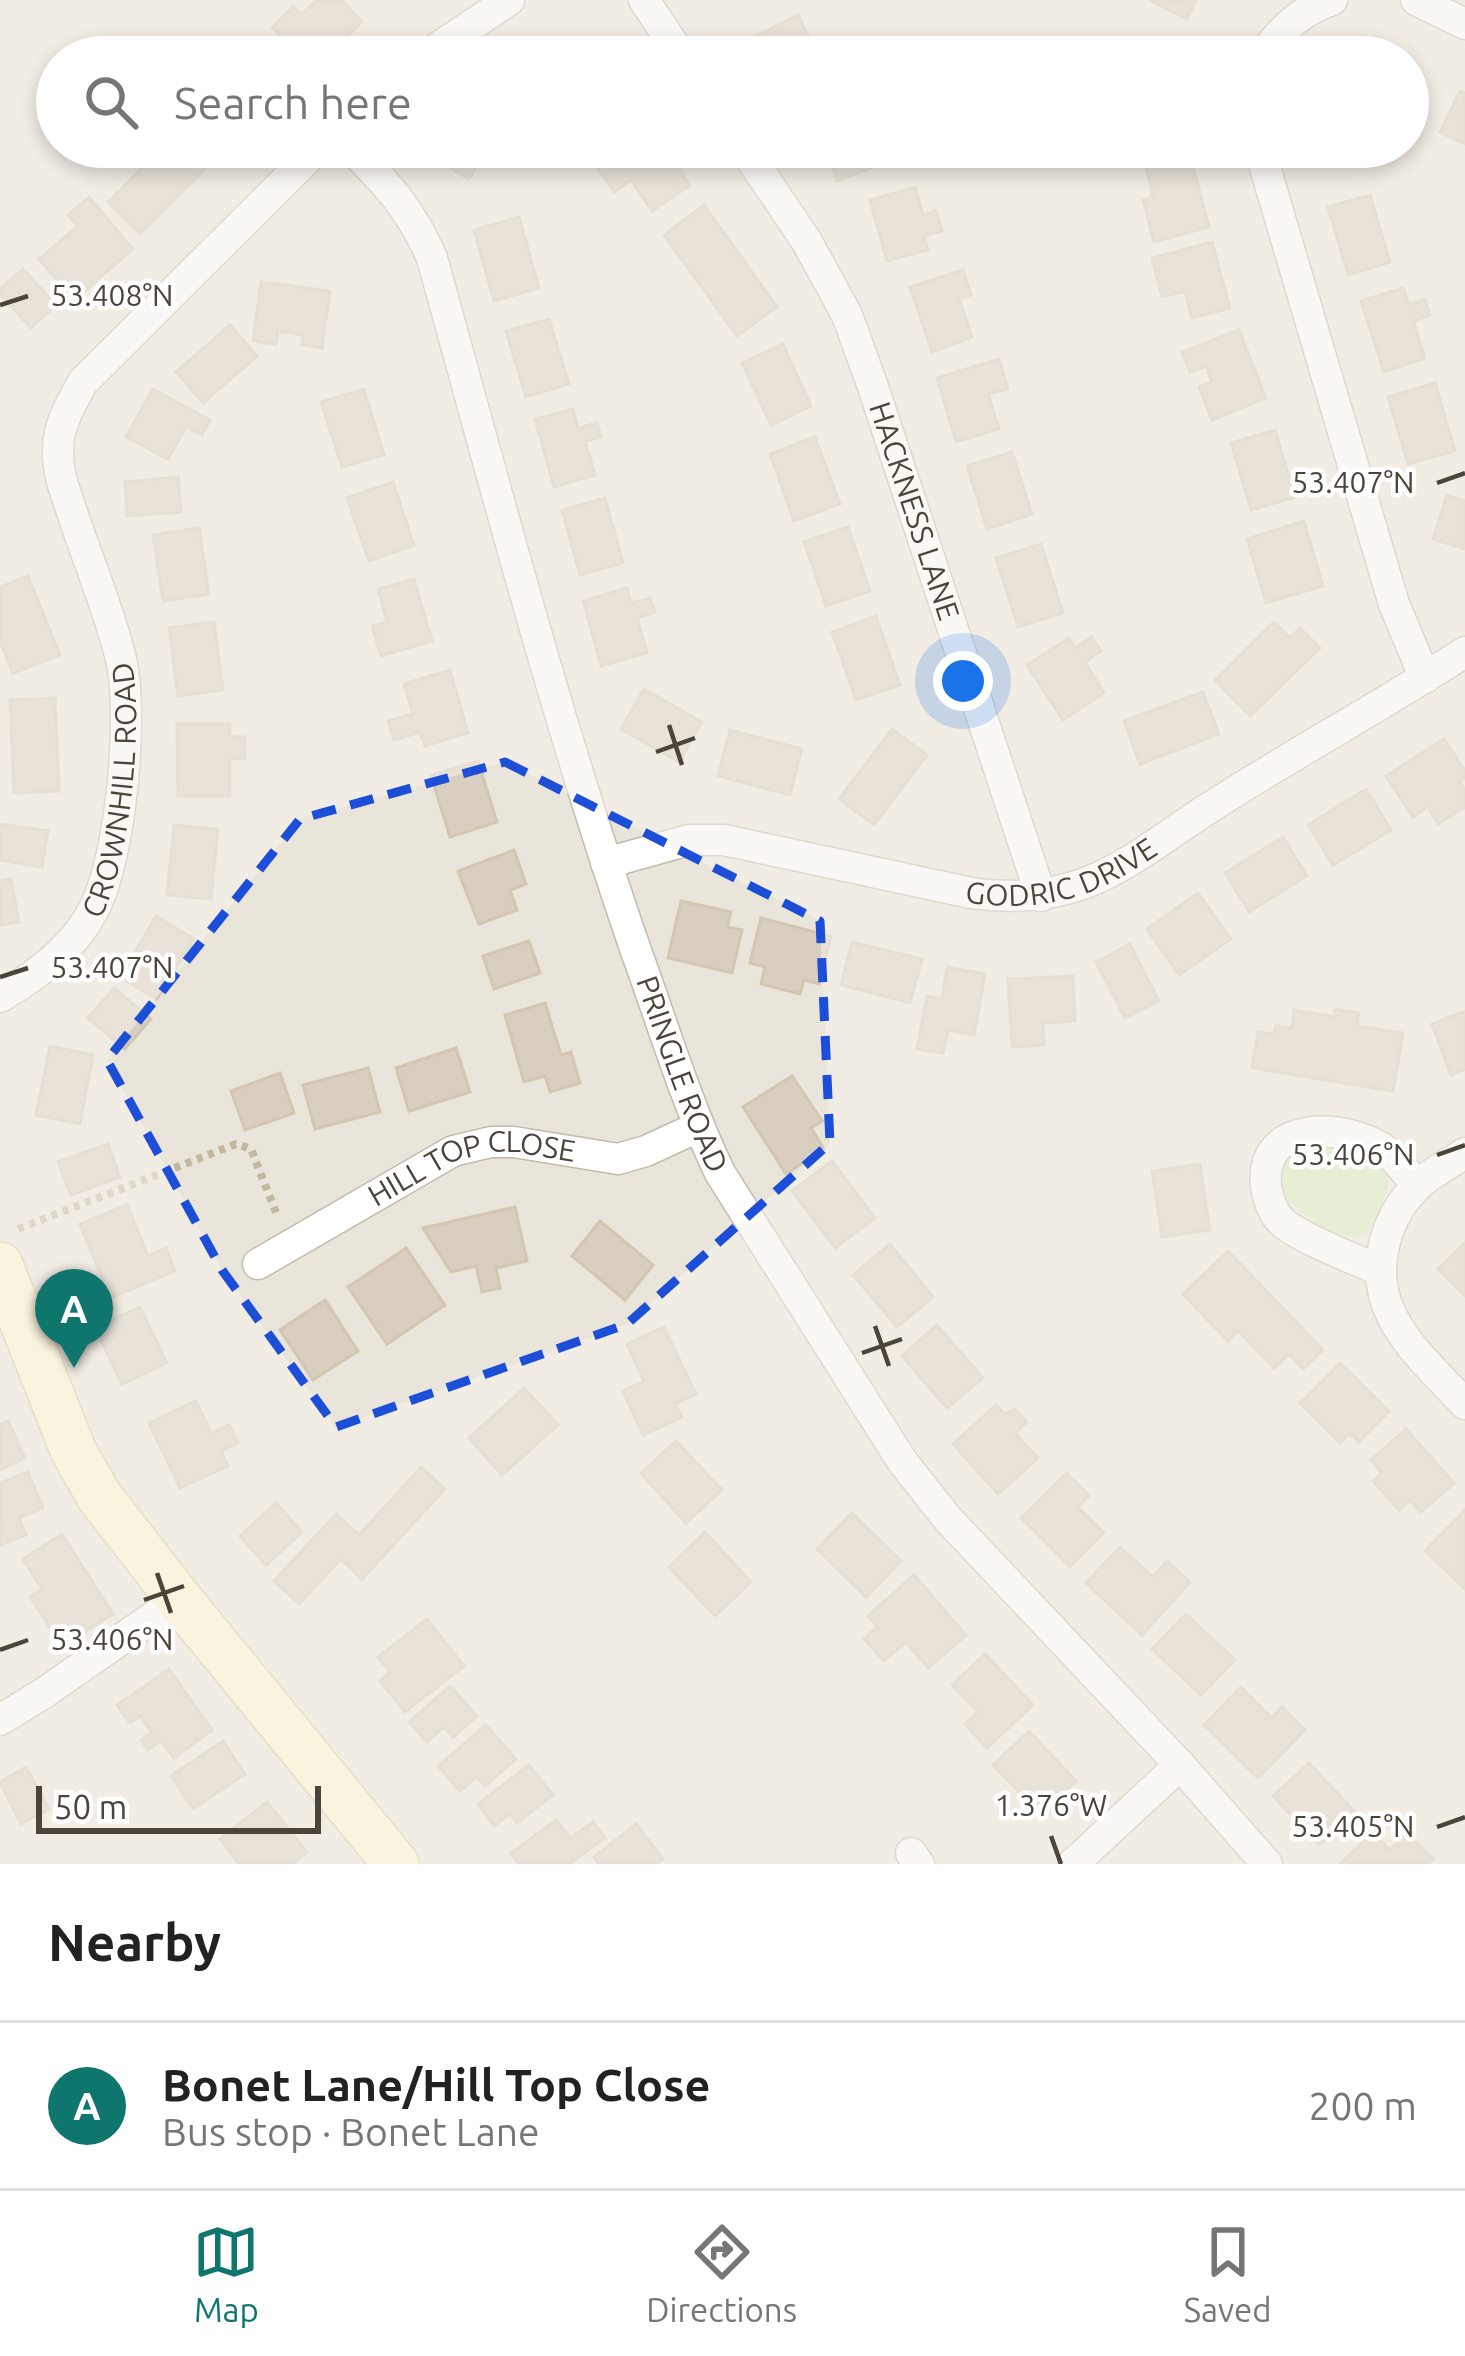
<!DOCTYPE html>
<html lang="en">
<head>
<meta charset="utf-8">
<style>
  body { margin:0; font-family:Ubuntu,sans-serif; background:#f6f6f6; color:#222 }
  .scale { position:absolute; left:36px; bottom:30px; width:285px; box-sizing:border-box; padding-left:12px; border:6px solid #4b4439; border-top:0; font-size:33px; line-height:42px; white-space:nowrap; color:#4b4439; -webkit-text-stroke:9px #fff; paint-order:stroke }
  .you { position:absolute; left:963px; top:681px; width:42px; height:42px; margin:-30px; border:9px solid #fff; border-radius:50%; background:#1a73e8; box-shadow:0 0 0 18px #1a73e833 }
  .badge { display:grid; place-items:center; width:78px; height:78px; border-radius:50%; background:#0f766e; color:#fff; font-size:39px; font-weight:700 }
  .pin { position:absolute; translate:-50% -99px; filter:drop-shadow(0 3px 6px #0008) }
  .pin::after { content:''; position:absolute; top:63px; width:42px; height:36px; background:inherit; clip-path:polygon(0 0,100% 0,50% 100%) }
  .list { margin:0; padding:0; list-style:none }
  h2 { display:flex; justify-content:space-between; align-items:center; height:156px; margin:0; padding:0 48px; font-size:51px }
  h2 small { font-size:39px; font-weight:400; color:#767676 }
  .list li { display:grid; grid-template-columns:78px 1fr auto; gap:36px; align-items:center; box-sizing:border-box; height:168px; padding:0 48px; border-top:3px solid #e0e0e0 }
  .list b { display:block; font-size:45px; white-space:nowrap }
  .list p { margin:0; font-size:39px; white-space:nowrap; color:#767676 }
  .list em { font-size:39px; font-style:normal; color:#767676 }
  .icon { flex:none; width:66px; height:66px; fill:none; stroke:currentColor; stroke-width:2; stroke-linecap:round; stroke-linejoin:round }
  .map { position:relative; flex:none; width:1465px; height:1864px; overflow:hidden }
  .search { position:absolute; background:#fff; box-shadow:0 6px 18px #0003; left:36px; right:36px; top:36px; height:132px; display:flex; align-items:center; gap:30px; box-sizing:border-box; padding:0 42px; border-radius:66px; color:#767676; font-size:45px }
  .sheet { height:324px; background:#fff }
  nav { display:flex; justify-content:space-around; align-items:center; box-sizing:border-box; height:168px; border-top:3px solid #e0e0e0; background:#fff; font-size:33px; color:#767676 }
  nav a { display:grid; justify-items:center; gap:6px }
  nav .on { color:#0f766e }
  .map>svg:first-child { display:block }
</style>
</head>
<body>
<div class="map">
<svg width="1465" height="1864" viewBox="0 0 1465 1864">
  <rect width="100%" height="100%" fill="#f6f3ec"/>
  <path fill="#eae5da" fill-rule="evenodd" d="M0,0H1465V1864H0ZM57,57H1408V147H57Z"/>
  <path fill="#d2eab5" d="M1312,1146C1335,1150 1391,1152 1388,1182C1388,1191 1383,1201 1381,1209C1378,1221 1371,1233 1358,1236C1357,1236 1341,1236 1340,1236C1329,1232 1284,1201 1280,1192C1268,1167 1293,1152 1312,1146Z"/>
  <g fill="#d8cfc1" stroke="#d3c7b4" stroke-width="3">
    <path d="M317,0H342L362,22L325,57H300L272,27L293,7L301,15Z"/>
    <path d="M1149,0H1196L1187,19Z"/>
    <path d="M798,15L815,50L822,47L827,57H760L751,38Z"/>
    <path d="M1460,91L1465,93V144L1440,132Z"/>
    <path d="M163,147H183L205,169L140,234L108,202Z"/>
    <path d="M438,147H488L469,179L432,157Z"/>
    <path d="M617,147H665L690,185L652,211L631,180L614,192L594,163Z"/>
    <path d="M825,147H886L888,150L878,154L882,164L837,181Z"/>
    <path d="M1188,148L1209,227L1154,242L1143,200L1153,197L1144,160Z"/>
    <path d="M915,187L923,215L936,211L942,231L924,236L928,250L887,261L870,200Z"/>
    <path d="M1370,195L1390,262L1348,275L1328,207Z"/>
    <path d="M89,197L133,249L74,300L39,259L78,226L68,215Z"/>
    <path d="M704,205L777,307L737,336L664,235Z"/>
    <path d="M519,217L539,288L494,301L474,230Z"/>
    <path d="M1212,242L1230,308L1192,318L1185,291L1162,297L1152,258Z"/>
    <path d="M23,269L56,305L31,328L0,294V289Z"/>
    <path d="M963,270L971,295L959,298L972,337L932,352L910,287Z"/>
    <path d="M261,282L330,291L322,348L302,345L303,335L278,331L276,344L253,341Z"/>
    <path d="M1403,288L1409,305L1425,299L1430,315L1413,321L1425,358L1384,372L1361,301Z"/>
    <path d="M549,319L569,384L526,397L506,331Z"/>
    <path d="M230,325L257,356L203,403L176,372Z"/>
    <path d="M1239,330L1266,398L1212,420L1199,387L1212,382L1206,366L1190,372L1182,352Z"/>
    <path d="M783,344L811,406L771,425L742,363Z"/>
    <path d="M999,359L1008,389L988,394L999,429L956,442L937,378Z"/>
    <path d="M1435,383L1455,451L1408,464L1388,397Z"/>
    <path d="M153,389L210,420L202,435L186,427L168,459L126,437Z"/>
    <path d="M364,389L384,455L342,467L321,402Z"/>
    <path d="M573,409L578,428L597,423L601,437L585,441L595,475L554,487L535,419Z"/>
    <path d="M1275,430L1295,497L1251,510L1231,443Z"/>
    <path d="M815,437L840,504L794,521L770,454Z"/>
    <path d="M1012,452L1032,514L987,529L967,466Z"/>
    <path d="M178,477L181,512L127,516L125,482Z"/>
    <path d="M393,482L414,545L369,561L347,498Z"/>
    <path d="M1447,495L1465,501V549L1433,539Z"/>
    <path d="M605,498L623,563L580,575L562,510Z"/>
    <path d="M1304,521L1323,586L1266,603L1247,539Z"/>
    <path d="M848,527L870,591L826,606L804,542Z"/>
    <path d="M199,528L209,594L163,601L153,535Z"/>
    <path d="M1041,544L1063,613L1018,627L996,558Z"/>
    <path d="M28,576L60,655L13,673L0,641V587Z"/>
    <path d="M414,579L432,641L381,656L372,626L387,622L378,589Z"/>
    <path d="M627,588L631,603L650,598L655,612L637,618L647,653L601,666L583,601Z"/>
    <path d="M876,616L900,685L856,700L832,632Z"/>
    <path d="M214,622L223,690L178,696L169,628Z"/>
    <path d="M1274,622L1290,638L1300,628L1320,648L1250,716L1215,680Z"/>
    <path d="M1092,637L1101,651L1085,662L1104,693L1063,720L1027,665L1069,638L1075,648Z"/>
    <path d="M450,670L468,733L425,746L420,732L394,740L388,721L413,714L404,684Z"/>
    <path d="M644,689L702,722L679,762L621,729Z"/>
    <path d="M1203,692L1219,734L1140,764L1124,721Z"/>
    <path d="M55,698L59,791L14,793L10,700Z"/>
    <path d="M177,724H230V737H245V759L230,758V796H178Z"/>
    <path d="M892,729L927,755L874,825L839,799Z"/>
    <path d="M730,730L802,749L790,795L718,776Z"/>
    <path d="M1444,739L1465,771V778L1459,781L1465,790V807L1438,824L1428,807L1413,817L1386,776Z"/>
    <path d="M478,761L497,822L450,837L431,775Z"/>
    <path d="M1366,789L1391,830L1333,865L1308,825Z"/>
    <path d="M0,824L48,831L42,867L0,860Z"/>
    <path d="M174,825L218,829L211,899L167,895Z"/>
    <path d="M1283,837L1307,876L1249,912L1225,873Z"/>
    <path d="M514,850L526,884L510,890L517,910L479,924L458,871Z"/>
    <path d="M11,879L19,922L0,925V881Z"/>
    <path d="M1198,893L1231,939L1179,975L1147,929Z"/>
    <path d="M681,901L731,912L727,927L742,930L732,973L668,958Z"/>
    <path d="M156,916L194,939L157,999L120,977Z"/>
    <path d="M761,918L831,936L819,984L804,980L800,994L761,984L765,967L750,963Z"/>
    <path d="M529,941L540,973L494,989L483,956Z"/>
    <path d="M852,942L922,959L910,1003L841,985Z"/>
    <path d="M1130,944L1159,1001L1125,1018L1096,962Z"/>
    <path d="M947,967L985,974L974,1035L948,1030L943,1053L917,1049L927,996L942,999Z"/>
    <path d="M1073,976L1075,1021L1043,1023L1044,1045L1012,1047L1008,979Z"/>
    <path d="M114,988L151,1019L125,1049L88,1018Z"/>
    <path d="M545,1003L561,1055L571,1052L580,1083L550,1092L545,1076L524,1082L505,1015Z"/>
    <path d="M1335,1009L1359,1013L1357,1026L1403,1033L1393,1091L1252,1068L1258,1032L1274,1034L1276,1026L1292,1028L1294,1010L1334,1017Z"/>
    <path d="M1465,1011V1069L1451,1075L1432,1024Z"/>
    <path d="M50,1046L93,1055L80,1124L36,1115Z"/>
    <path d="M456,1048L470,1092L409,1111L396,1068Z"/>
    <path d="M368,1068L380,1112L315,1129L303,1085Z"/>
    <path d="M280,1073L294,1113L245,1130L231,1091Z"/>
    <path d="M792,1076L822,1121L811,1128L824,1149L786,1174L743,1107Z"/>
    <path d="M108,1144L120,1177L71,1195L58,1162Z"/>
    <path d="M832,1161L875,1218L835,1248L792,1191Z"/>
    <path d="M1200,1164L1210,1230L1162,1237L1152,1171Z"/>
    <path d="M127,1205L148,1256L166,1248L175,1271L110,1298L80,1224Z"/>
    <path d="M515,1207L527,1261L496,1268L500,1288L482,1292L476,1266L451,1272L423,1228Z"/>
    <path d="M600,1221L653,1265L625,1300L572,1256Z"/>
    <path d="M1465,1242V1296L1438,1269Z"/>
    <path d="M890,1244L933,1297L897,1327L853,1275Z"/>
    <path d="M406,1248L445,1305L387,1344L348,1287Z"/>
    <path d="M1228,1251L1323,1350L1303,1369L1289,1354L1274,1368L1238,1331L1228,1341L1183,1294Z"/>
    <path d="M325,1300L358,1351L313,1380L280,1330Z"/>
    <path d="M140,1307L167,1363L122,1384L95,1328Z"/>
    <path d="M937,1325L983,1378L947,1408L902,1356Z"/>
    <path d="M664,1327L696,1394L675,1404L682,1417L643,1435L623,1391L644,1381L627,1344Z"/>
    <path d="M1340,1363L1389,1411L1359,1442L1350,1433L1340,1443L1300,1403Z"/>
    <path d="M524,1388L558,1425L502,1475L469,1438Z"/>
    <path d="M196,1401L211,1433L229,1425L238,1443L221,1451L228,1466L180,1488L149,1423Z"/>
    <path d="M996,1405L1005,1414L1015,1409L1027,1422L1015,1433L1038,1458L998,1494L953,1444Z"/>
    <path d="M8,1421L25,1458L0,1470V1425Z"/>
    <path d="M1406,1429L1454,1483L1421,1512L1410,1500L1399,1510L1373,1481L1382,1473L1371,1460Z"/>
    <path d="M676,1441L722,1490L686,1523L641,1473Z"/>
    <path d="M421,1467L445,1489L362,1579L341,1559L299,1604L274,1581L336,1514L359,1535Z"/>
    <path d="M28,1472L43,1508L19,1518L26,1535L1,1545L0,1483Z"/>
    <path d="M1067,1473L1089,1496L1078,1507L1104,1533L1070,1567L1021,1518Z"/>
    <path d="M276,1503L302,1532L266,1565L240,1536Z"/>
    <path d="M1465,1510V1589L1425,1551Z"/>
    <path d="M852,1513L901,1561L866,1597L817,1549Z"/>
    <path d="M705,1532L751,1582L715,1616L669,1567Z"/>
    <path d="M62,1534L113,1614L62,1646L30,1597L42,1589L23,1559Z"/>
    <path d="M1120,1547L1153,1577L1167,1561L1190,1582L1142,1635L1086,1583Z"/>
    <path d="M914,1575L966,1635L928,1668L906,1642L884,1661L864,1639L877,1627L868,1616Z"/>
    <path d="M1186,1614L1235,1660L1201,1695L1152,1649Z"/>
    <path d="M427,1619L464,1666L405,1712L380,1681L390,1672L378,1657Z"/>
    <path d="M985,1654L1033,1705L987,1748L965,1724L978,1712L952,1685Z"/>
    <path d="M169,1669L212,1730L174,1758L161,1741L148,1750L141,1740L152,1732L140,1716L130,1723L117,1705Z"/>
    <path d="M450,1686L477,1716L453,1737L444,1727L427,1742L409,1722Z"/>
    <path d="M1241,1687L1272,1718L1282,1707L1305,1730L1258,1778L1204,1725Z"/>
    <path d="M486,1725L516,1759L485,1786L477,1777L460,1791L438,1766Z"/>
    <path d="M1029,1731L1076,1781L1041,1815L993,1765Z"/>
    <path d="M223,1741L245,1774L193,1809L171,1776Z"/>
    <path d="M1309,1763L1355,1812L1319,1845L1273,1796Z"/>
    <path d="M529,1765L553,1795L517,1823L510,1814L494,1826L478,1804Z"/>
    <path d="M26,1767L49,1809L21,1824L0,1782Z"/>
    <path d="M267,1802L307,1852L292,1864H239L220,1839Z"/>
    <path d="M556,1820L570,1838L593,1822L605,1838L569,1864H519L511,1853Z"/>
    <path d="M636,1824L663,1859L656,1864H599L594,1857Z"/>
    <path d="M1372,1833L1390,1850L1407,1833L1433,1859L1428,1864H1340Z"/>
  </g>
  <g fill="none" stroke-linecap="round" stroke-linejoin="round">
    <defs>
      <g id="minor">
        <path d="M644,0L682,57"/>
        <path d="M1416,0L1465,24"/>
        <path d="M424,57L509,0"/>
        <path d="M1262,57C1282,28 1299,12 1332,0"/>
        <path id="s1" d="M350,147C388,185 410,208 432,258C496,489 557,723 636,951C663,1025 686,1102 720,1173L902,1461L947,1518L1180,1765L1267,1864"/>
        <path id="s2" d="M743,147L807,242L847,315L873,387L1041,896"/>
        <path d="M1259,147L1394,604L1425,678"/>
        <path id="s3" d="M606,863L689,840H724L971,893C1009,898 1043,897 1080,885C1126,869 1165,836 1206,810C1291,755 1380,707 1465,652"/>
        <path id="s4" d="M0,997C36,976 73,949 93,911C121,858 134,717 121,659C109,609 88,561 72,512C65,492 57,471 58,449C58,425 72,402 83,382L319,147"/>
        <path d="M1465,1153C1450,1163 1431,1173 1418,1185C1383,1219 1370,1273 1392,1316C1408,1349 1440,1377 1465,1404"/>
        <path id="s5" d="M258,1264L453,1151L491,1142H514L618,1159L646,1151L698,1127"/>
        <path d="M1379,1270C1355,1259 1296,1237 1280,1220C1271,1210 1268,1198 1266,1186C1259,1118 1347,1123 1386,1151C1398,1160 1408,1175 1417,1186"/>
        <path d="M0,1720L44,1693L179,1599"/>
        <path d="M911,1853L919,1864"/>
        <path d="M1073,1864L1180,1765"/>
      </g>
      <path id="secondary" d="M0,1265L73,1450L99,1496L179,1599L396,1864"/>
    </defs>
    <use href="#minor" stroke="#c2bbae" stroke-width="33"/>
    <use href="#secondary" stroke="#d6c79b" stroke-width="48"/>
    <path stroke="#c4b79f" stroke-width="8" stroke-dasharray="6 6" stroke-linecap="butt" d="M18,1229L236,1144L251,1149L277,1215"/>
    <use href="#minor" stroke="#fff" stroke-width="30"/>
    <use href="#secondary" stroke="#fff3cd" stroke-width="45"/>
  </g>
  <path d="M0 0H1465V1864H0ZM505,762L820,921L830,1143L627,1324L336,1427L222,1270L107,1060L300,819Z" fill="#f6f3ec" fill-opacity=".55" fill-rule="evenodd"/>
  <path fill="none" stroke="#1d4ed8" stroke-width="9" stroke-dasharray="24 15" stroke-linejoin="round" d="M505,762L820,921L830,1143L627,1324L336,1427L222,1270L107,1060L300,819Z"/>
  <path fill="none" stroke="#4b4439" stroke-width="4.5" d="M0,305L28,296M1437,483L1465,473M669,725L682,765M656,752L695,738M0,977L28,968M1437,1155L1465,1145M875,1326L889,1366M862,1353L902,1339M157,1573L171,1613M144,1600L184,1586M0,1650L28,1640M1437,1827L1465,1817M1051,1836L1061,1864"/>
  <g text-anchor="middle" stroke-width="9" stroke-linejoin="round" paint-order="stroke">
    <g font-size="30" fill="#4b4439" stroke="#fff">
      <text dy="10" stroke="none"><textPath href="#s2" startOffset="405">HACKNESS LANE</textPath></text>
      <text dy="10" stroke="none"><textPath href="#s4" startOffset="252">CROWNHILL ROAD</textPath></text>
      <text dy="10" stroke="none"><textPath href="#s3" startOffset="468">GODRIC DRIVE</textPath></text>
      <text dy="10" stroke="none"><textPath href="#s1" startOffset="993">PRINGLE ROAD</textPath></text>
      <text dy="10" stroke="none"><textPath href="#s5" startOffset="240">HILL TOP CLOSE</textPath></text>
    </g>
  </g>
  <g font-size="30" text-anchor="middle" fill="#4b4439" stroke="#fff" stroke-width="9" stroke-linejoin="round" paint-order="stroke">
    <text x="112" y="306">53.408°N</text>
    <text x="1353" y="493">53.407°N</text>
    <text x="112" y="978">53.407°N</text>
    <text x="1353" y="1165">53.406°N</text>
    <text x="112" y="1650">53.406°N</text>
    <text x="1051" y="1816">1.376°W</text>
    <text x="1353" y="1837">53.405°N</text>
  </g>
</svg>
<div class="scale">50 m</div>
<div class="you"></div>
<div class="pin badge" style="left:74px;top:1368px">A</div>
<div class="search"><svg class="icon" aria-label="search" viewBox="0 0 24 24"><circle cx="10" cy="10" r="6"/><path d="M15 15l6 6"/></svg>Search here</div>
</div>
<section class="sheet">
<h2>Nearby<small></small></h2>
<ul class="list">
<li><span class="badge">A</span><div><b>Bonet Lane/Hill Top Close</b><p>Bus stop · Bonet Lane</p></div><em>200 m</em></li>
</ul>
</section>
<nav>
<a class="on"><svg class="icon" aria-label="map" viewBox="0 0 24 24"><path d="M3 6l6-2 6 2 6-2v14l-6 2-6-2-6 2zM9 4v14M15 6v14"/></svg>Map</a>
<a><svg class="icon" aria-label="directions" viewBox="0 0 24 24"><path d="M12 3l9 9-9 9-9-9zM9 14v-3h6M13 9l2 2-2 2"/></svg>Directions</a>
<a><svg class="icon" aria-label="saved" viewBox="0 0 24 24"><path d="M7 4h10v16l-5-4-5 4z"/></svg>Saved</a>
</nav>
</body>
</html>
